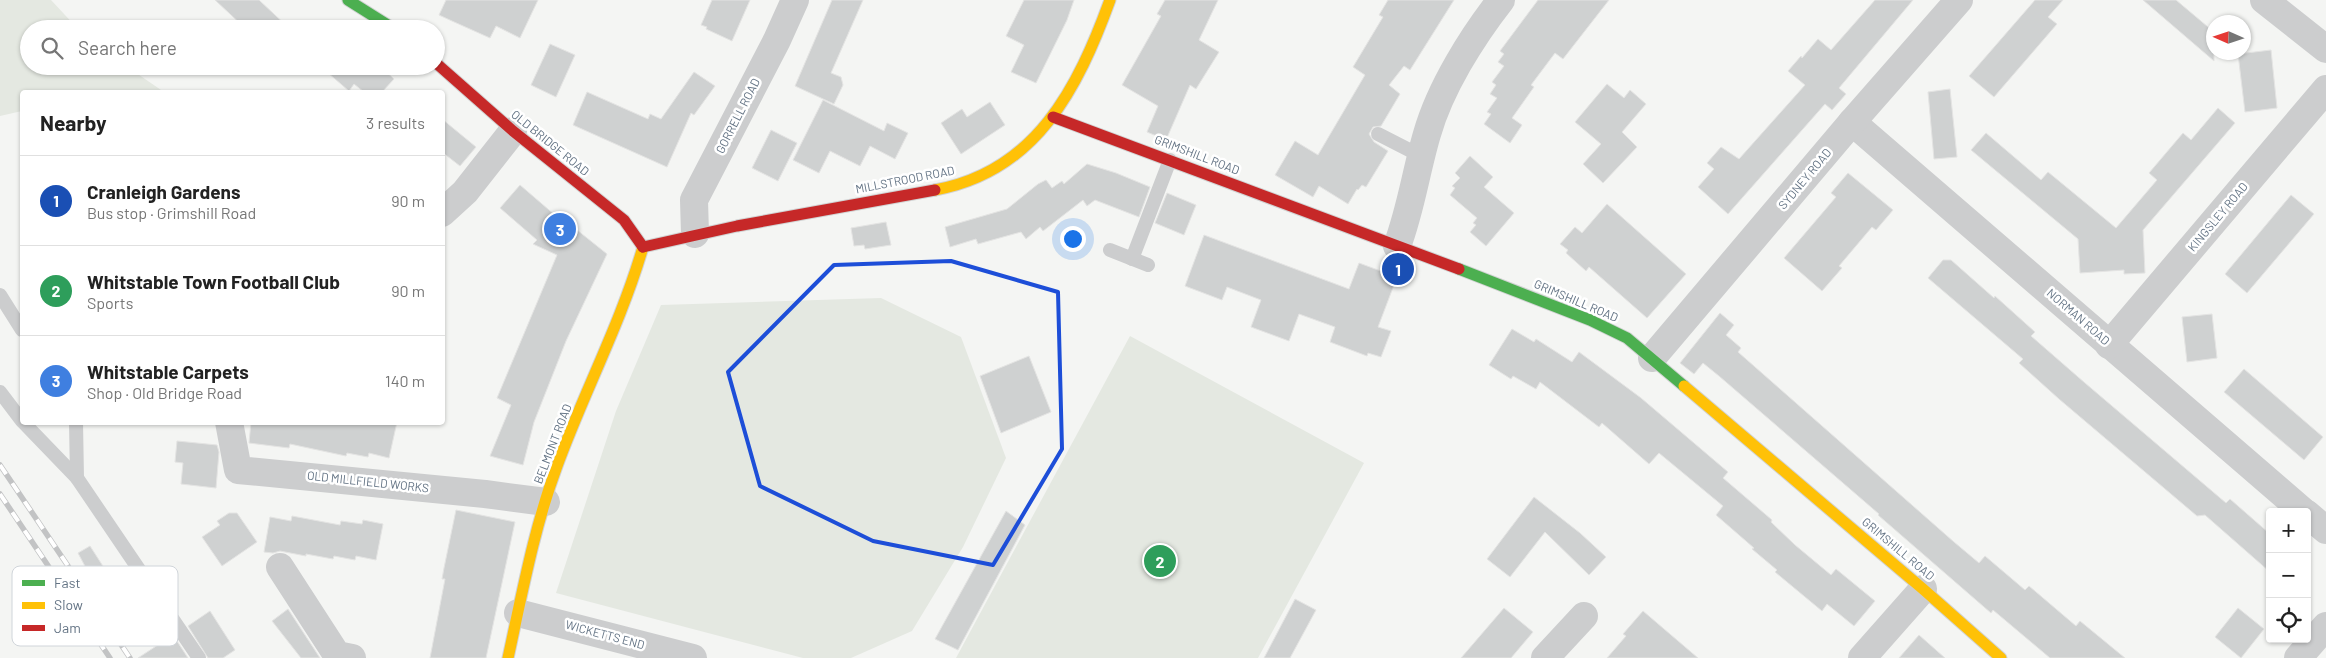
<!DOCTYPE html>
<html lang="en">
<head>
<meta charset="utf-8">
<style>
  body { margin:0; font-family:Barlow,sans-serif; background:#f2f2f2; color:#222 }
  .controls { position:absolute; right:15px; bottom:15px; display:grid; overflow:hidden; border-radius:5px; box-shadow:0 1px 4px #0004 }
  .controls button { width:45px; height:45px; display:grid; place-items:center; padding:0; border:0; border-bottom:1px solid #e0e0e0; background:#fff; color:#222; font:25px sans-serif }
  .compass { position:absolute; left:2206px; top:15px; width:45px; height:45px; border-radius:50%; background:#fff; box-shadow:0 1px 4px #0004; rotate:273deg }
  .you { position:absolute; left:1072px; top:238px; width:18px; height:18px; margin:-12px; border:4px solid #fff; border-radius:50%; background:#1a73e8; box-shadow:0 0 0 8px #1a73e833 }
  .badge { display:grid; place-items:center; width:32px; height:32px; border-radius:50%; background:#7c3aed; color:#fff; font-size:16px; font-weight:700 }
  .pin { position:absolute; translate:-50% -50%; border:2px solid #fff; box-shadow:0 1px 5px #0006 }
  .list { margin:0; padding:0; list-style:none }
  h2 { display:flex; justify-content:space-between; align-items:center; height:65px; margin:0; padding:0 20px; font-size:21px }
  h2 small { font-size:16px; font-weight:400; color:#767676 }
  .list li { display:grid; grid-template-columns:32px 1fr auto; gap:15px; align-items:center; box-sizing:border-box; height:90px; padding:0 20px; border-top:1px solid #e0e0e0 }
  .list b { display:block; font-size:19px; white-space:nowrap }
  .list p { margin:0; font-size:16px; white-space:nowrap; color:#767676 }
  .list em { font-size:16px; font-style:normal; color:#767676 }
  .icon { flex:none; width:28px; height:28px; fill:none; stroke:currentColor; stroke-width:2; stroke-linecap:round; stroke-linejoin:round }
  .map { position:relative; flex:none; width:2326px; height:658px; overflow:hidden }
  .search { position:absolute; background:#fff; box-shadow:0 1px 4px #0004; left:20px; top:20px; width:425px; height:55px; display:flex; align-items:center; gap:12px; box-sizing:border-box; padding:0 18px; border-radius:28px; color:#767676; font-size:19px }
  .panel { position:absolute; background:#fff; box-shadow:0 1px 4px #0004; left:20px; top:90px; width:425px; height:335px; border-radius:5px }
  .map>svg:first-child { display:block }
</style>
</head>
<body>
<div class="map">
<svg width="2326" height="658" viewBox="0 0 2326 658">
  <rect width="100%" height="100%" fill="#f4f5f3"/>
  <g fill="#e4e8e1">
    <path d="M0,0H51L78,29H29V66H126L164,92H22V111L0,116Z"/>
    <path d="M881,298L961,337L1006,458L963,547L912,631L851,658H803L556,593L616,411L661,305Z"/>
    <path d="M1130,336L1364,463L1258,658H956Z"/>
  </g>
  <g fill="#cfd1d1" stroke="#e4e4e3">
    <path d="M215,0H259L290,29H246Z"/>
    <path d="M446,0H538L520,38L496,26L490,38L452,21L439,15Z"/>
    <path d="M712,0H750L732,41L706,29L707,27L701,25Z"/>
    <path d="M832,0H863L831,73L841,77L843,85L834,104L795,86Z"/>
    <path d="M1024,0H1074L1067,20L1036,83L1011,72L1024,45L1006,36Z"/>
    <path d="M1165,0H1218L1199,40L1219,52L1196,89L1190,85L1166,140L1147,132L1158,106L1122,85L1161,16L1157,14Z"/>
    <path d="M1388,0H1454L1410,70L1404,66L1389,85L1400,94L1381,126L1373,127L1369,134L1374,142L1388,151L1366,187L1362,185L1358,190L1357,189L1348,204L1319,186L1313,197L1275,175L1295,141L1318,155L1365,75L1353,67L1383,17L1379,15Z"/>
    <path d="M1538,0H1609L1563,59L1555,53L1531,85L1534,87L1512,118L1522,125L1510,143L1484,124L1491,114L1487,112L1497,98L1490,94L1496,85L1492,82L1504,66L1498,62L1504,54L1500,51Z"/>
    <path d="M1875,0H1913L1839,88L1846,94L1832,110L1825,104L1728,214L1698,187L1714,169L1707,163L1721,147L1739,159L1805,85L1788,71L1801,56L1802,58L1818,39L1831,50Z"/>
    <path d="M2035,0H2063L2048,17L2057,24L1994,97L1969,76Z"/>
    <path d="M2143,0H2176L2214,32V61Z"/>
    <path d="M550,44L575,55L556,97L531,85Z"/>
    <path d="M2271,50L2277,108L2245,112L2238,54Z"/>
    <path d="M320,66H380L394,79L382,92H364L354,84L349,91Z"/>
    <path d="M694,72L715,86L694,115L691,113L667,167L573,125L587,92L648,119L650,114L661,119Z"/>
    <path d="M1607,84L1624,98L1630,90L1646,104L1622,132L1637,147L1603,183L1583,164L1601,144L1575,122Z"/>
    <path d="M1950,89L1957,157L1934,159L1928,92Z"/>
    <path d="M823,100L884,131L887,123L908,133L895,159L870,146L860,166L830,151L819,173L793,160Z"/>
    <path d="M990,102L1005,125L961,154L941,123L962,109L967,117Z"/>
    <path d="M2218,108L2235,123L2143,230L2145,273L2124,274V270L2080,273L2078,239L1971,150L1986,133L2041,180L2048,172L2116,228L2157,180L2149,173L2183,133L2191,140Z"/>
    <path d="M442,119L476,147L460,166L442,152Z"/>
    <path d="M771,130L797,143L778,181L752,168Z"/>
    <path d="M1470,156L1493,177L1484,187L1514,213L1486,246L1470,232L1476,225L1473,223L1477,218L1450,195L1455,188L1452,186L1460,178L1455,173Z"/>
    <path d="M1087,164L1116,173L1150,187L1139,217L1095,200L1087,206L1083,200L1043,231L1040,227L1026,239L1021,232L978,244L976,239L950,247L945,227L1007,209L1038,184L1046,180L1052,188L1062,181L1064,184Z"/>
    <path d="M1848,173L1893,210L1876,230L1872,227L1839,266L1842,268L1822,291L1784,258L1836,197L1831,193Z"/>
    <path d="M520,185L556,216L557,214L607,254L566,341L534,422L523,465L490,456L511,405L497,398L557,255L533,244L537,240L500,208Z"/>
    <path d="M1167,193L1196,205L1184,235L1155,223Z"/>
    <path d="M2291,195L2314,214L2247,293L2225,274Z"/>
    <path d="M1607,204L1686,274L1647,318L1589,267L1586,271L1566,253L1568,250L1560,244L1575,227L1582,233Z"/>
    <path d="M886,222L891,245L865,249L864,245L854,246L851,228Z"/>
    <path d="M1204,235L1349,289L1359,263L1397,277L1378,327L1391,331L1381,357L1368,353L1367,356L1330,342L1335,327L1299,314L1289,341L1251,327L1261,300L1227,287L1222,300L1185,286Z"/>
    <path d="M1943,260H1951L1994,298L1995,296L2035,332L2031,336L2085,383L2226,503L2230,499L2270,534V572L2205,515L2197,516L2059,399L2019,363L2023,359L1928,278Z"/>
    <path d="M1720,313L1734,325L1726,335L1741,348L1738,352L1954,542L1979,563L1985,556L2025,590L2029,586L2076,626L2080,621L2125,658H2050L1993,610L1991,613L1976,600L1878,515L1879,514L1719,376L1703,363L1694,374L1680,363Z"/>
    <path d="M2212,314L2217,358L2187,362L2182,317Z"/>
    <path d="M1512,329L1534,342L1536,339L1572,362L1579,352L1641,398L1728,472L1723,478L1772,520L1771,522L1795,545L1831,575L1836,569L1875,601L1854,626L1827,604L1822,611L1775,572L1777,570L1752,549L1754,548L1716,515L1723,506L1659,453L1649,464L1602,423L1599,427L1540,382L1536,389L1513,376L1511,379L1489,365Z"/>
    <path d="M1029,356L1051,412L1001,433L980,376Z"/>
    <path d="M2244,369L2323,437L2304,460L2224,392Z"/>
    <path d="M251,422H397L389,458L369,453L368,457L347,453L346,456L290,444L289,448L249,443Z"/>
    <path d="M177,441L217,445L219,452L216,488L181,484L183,463L175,462Z"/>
    <path d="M1534,497L1580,533L1606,557L1589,575L1545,532L1510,577L1487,559Z"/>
    <path d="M456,510L515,522L486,658H430L445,579H442L444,568Z"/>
    <path d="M1006,511L1025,525L958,650L935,639Z"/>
    <path d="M229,513H237L257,542L222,566L202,537L220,525L217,521Z"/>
    <path d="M292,516L340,525L341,521L362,524L363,520L383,524L376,560L356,556L355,560L334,556L333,559L306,554V556L280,551L273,553L264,552L270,517L291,521Z"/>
    <path d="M90,546L117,588L123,585L146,622L129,633L117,614L112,617L78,553Z"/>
    <path d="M1295,599L1316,610L1290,658H1264Z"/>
    <path d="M1504,608L1533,632L1511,658H1461Z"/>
    <path d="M2238,608L2264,629L2241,658L2215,637Z"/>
    <path d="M288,609L320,658H301L272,621Z"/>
    <path d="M210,611L235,650L223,658H208L188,626Z"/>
    <path d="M1643,611L1698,658H1607L1626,636L1623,634Z"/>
    <path d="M173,635L188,658H138Z"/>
    <path d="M1919,635L1945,658H1899Z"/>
  </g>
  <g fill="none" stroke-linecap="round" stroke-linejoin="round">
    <defs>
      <g id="fast">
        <path d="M348,0L394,29"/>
        <path d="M1459,269L1590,320L1627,338L1684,386"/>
      </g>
      <g id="slow">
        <path d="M935,190C1036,172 1078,88 1110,0"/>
        <path d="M1684,386L1923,589L2001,658"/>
        <path d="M508,658C522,594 534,528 557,466C584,392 621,323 643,247"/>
      </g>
      <g id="jam">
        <path d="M436,63L513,131L624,220L643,247"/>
        <path d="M1053,117L1459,269"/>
        <path d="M643,247L737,226L935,190"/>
      </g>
    </defs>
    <use href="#fast" stroke="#d1d3d3" stroke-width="13"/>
    <use href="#slow" stroke="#d1d3d3" stroke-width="13"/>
    <use href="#jam" stroke="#d1d3d3" stroke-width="13"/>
    <g stroke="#cccdce" stroke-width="14">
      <path d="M1378,134L1421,156"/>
      <path d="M1110,250L1148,265"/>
      <path d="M1132,259L1170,160"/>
      <path d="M0,295L22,330"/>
      <path d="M0,392L22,421"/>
      <path d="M23,422L77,478"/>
      <path d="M76,422L77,478L199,658"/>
    </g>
    <g stroke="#cccdce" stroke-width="28">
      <path d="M2264,0L2326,49"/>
      <path d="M1852,122L2304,512"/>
      <path d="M442,213L465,192L513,131"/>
      <path d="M695,234L694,200L777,40L795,0"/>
      <path d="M1397,246C1411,209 1416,171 1427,134C1440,88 1472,37 1501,0"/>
      <path d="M2109,345L2326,89"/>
      <path d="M1652,358L1852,122L1959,0"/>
      <path d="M229,422L238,470L485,494L546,502"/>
      <path d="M2307,514L2326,530"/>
      <path d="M280,567L337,655L352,658"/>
      <path d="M518,613L693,658"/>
      <path d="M1545,658L1584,616"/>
      <path d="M1862,658L1923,589"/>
      <path d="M2298,658L2326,626"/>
    </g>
    <use href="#fast" stroke="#4caf50" stroke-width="11"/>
    <use href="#slow" stroke="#ffc107" stroke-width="11"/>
    <use href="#jam" stroke="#c62828" stroke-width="11"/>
    <defs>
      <g id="rail">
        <path d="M0,465L130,658"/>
        <path d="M0,494L110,658"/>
      </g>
    </defs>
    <use href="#rail" stroke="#c2c3c4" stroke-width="5.5"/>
    <use href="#rail" stroke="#fff" stroke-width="4" stroke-dasharray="11" stroke-linecap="butt"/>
  </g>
  <path fill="none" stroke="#1d4ed8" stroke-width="4" stroke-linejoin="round" d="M951,261L1058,292L1062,449L993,565L873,541L760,486L728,372L834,265Z"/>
  <g text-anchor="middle" stroke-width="5" stroke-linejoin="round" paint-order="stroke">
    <g font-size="12" fill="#637384" stroke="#fff">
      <text transform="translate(738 116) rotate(-63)" y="4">GORRELL ROAD</text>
      <text transform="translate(550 143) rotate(39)" y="4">OLD BRIDGE ROAD</text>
      <text transform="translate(1197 155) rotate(21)" y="4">GRIMSHILL ROAD</text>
      <text transform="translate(1805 179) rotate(-50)" y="4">SYDNEY ROAD</text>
      <text transform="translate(905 180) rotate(-11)" y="4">MILLSTROOD ROAD</text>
      <text transform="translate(2218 217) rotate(-50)" y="4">KINGSLEY ROAD</text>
      <text transform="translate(1576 301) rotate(23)" y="4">GRIMSHILL ROAD</text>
      <text transform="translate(2078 317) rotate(41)" y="4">NORMAN ROAD</text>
      <text transform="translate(553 444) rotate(-69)" y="4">BELMONT ROAD</text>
      <text transform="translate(368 482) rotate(6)" y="4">OLD MILLFIELD WORKS</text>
      <text transform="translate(1898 549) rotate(40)" y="4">GRIMSHILL ROAD</text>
      <text transform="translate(605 635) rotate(15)" y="4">WICKETTS END</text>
    </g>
  </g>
  <rect x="12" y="566" width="166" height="80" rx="8" fill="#fff" stroke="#d0d5da" stroke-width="1"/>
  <rect x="22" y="580" width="23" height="6" fill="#4caf50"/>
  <rect x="22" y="602" width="23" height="7" fill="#ffc107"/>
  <rect x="22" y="625" width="23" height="6" fill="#c62828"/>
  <g font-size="14" fill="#637384">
    <text x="54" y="588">Fast</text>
    <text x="54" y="610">Slow</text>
    <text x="54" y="633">Jam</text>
  </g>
</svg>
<div class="controls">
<button>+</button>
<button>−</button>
<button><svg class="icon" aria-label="locate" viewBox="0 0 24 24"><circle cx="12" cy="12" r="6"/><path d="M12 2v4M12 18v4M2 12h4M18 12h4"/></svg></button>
</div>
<svg class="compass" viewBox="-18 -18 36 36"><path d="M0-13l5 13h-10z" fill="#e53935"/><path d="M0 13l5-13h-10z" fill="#767676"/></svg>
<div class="you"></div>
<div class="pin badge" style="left:1398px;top:269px;background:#1a4fb4">1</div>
<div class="pin badge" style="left:1160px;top:561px;background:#2e9e5b">2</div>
<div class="pin badge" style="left:560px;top:229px;background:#3f7fe0">3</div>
<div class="search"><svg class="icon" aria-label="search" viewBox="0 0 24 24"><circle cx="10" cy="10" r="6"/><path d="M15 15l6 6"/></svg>Search here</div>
<section class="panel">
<h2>Nearby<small>3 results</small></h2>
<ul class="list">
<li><span class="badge" style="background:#1a4fb4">1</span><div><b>Cranleigh Gardens</b><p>Bus stop · Grimshill Road</p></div><em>90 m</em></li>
<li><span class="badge" style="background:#2e9e5b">2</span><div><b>Whitstable Town Football Club</b><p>Sports</p></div><em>90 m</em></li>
<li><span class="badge" style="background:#3f7fe0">3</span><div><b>Whitstable Carpets</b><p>Shop · Old Bridge Road</p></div><em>140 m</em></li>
</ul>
</section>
</div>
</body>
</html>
